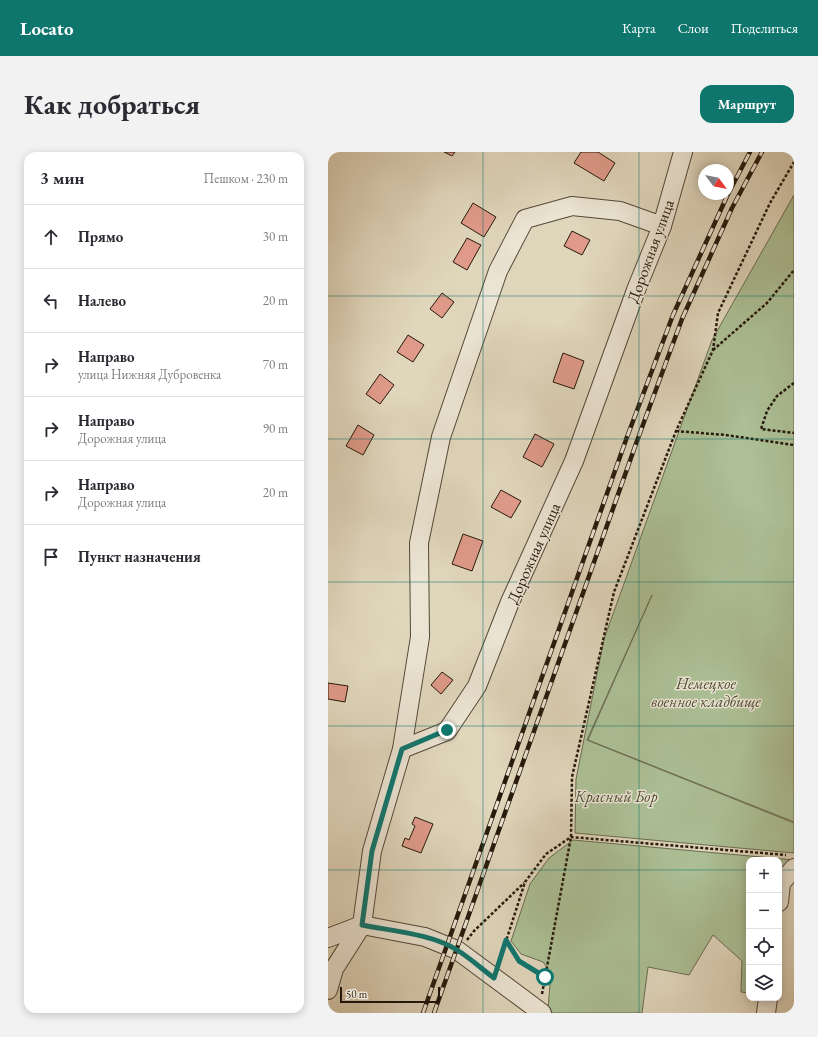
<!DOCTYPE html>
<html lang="ru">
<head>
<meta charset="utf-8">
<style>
  body { margin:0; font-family:"EB Garamond",serif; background:#f2f2f3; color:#2b2b33 }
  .controls { position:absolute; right:12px; bottom:12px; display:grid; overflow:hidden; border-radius:8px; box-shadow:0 2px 10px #0003 }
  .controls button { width:36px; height:36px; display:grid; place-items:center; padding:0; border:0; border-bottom:1px solid #e1e1e2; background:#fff; color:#2b2b33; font:20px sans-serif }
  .compass { position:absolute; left:370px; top:12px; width:36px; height:36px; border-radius:50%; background:#fff; box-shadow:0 2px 10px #0003; rotate:122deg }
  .scale { position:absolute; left:12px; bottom:10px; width:100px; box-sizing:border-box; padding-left:4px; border:2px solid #26190c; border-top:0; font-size:11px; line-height:14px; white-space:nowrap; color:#26190c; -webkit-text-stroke:3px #ebe4d3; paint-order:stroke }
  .stop { position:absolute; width:12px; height:12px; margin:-9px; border:3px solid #0f766e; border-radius:50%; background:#fff }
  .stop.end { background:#0f766e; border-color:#fff; box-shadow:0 1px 4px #0008 }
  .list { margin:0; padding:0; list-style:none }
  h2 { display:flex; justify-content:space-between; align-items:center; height:52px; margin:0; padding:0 16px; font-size:17px }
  h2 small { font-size:13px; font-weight:400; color:#7c7c81 }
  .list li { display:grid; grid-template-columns:26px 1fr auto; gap:12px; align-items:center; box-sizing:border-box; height:64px; padding:0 16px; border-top:1px solid #e1e1e2 }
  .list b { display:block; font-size:15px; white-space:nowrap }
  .list p { margin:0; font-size:13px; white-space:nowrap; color:#7c7c81 }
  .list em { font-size:13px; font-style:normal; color:#7c7c81 }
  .icon { flex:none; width:22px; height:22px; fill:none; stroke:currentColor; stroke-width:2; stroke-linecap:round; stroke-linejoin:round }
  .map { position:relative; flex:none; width:466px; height:861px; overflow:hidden; border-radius:12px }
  header { display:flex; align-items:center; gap:24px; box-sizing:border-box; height:56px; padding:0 20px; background:#0f766e; color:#fff }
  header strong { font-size:19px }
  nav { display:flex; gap:22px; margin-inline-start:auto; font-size:14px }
  .intro { display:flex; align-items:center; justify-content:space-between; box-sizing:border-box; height:96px; padding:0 24px }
  h1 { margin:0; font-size:28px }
  .button { padding:10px 18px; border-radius:12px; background:#0f766e; color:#fff; font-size:14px; font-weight:700 }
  main { display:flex; gap:24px; padding:0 24px }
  aside { flex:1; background:#fff; border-radius:12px; box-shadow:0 2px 10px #0003 }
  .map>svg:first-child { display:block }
</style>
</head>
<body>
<header>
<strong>Locato</strong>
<nav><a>Карта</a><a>Слои</a><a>Поделиться</a></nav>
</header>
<div class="intro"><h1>Как добраться</h1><a class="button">Маршрут</a></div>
<main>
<aside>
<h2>3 мин<small>Пешком · 230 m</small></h2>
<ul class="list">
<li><svg class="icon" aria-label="ahead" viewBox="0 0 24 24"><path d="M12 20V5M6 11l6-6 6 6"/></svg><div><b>Прямо</b></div><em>30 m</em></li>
<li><svg class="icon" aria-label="left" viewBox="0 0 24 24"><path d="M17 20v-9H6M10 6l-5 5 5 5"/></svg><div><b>Налево</b></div><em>20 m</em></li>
<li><svg class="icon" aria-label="right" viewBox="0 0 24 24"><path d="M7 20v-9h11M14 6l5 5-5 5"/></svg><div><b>Направо</b><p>улица Нижняя Дубровенка</p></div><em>70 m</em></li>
<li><svg class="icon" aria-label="right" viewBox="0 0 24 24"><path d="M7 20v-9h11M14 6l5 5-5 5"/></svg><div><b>Направо</b><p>Дорожная улица</p></div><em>90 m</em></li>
<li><svg class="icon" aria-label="right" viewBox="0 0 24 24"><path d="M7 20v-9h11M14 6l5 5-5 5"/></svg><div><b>Направо</b><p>Дорожная улица</p></div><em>20 m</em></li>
<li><svg class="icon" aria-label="arrive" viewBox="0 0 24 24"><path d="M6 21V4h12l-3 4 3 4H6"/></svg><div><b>Пункт назначения</b></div></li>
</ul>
</aside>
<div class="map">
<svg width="466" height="861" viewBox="0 0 466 861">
  <rect width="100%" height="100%" fill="#e0d6bc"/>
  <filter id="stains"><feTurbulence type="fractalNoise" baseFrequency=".005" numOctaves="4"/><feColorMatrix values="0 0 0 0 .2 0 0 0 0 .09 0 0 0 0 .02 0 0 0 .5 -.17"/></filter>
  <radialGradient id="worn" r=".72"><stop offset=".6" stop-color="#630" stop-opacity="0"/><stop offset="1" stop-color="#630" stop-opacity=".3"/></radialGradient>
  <g fill="#acbf95" stroke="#696c50">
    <path d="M466,43V670L260,588L324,443L259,588L466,671V701L247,681L248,627L276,487L384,188Z"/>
    <path d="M245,688L466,708L451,730V708H421V841L413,840L414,809L385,783L361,823L320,815L314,861H225L220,857L223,821L215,810L193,802L183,789L202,732L221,706Z"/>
  </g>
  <g fill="#df9a89" stroke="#26190c">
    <path d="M116,0H127L124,4Z"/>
    <path d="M253,0H270L287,11L276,29L246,11Z"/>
    <path d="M145,51L168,65L156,85L133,71Z"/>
    <path d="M244,79L262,88L254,103L236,94Z"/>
    <path d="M139,86L153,93L139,118L125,110Z"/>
    <path d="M114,141L126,150L114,166L102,157Z"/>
    <path d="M80,183L96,193L85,210L69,200Z"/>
    <path d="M235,201L256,209L246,237L225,230Z"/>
    <path d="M52,222L66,233L52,252L38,242Z"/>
    <path d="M30,273L46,283L35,303L18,294Z"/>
    <path d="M207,282L226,292L214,315L195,305Z"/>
    <path d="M173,338L193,349L183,366L163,355Z"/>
    <path d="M135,382L155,389L144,419L124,412Z"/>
    <path d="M114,520L125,528L113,542L103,533Z"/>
    <path d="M0,531L20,534L17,550L0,547Z"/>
    <path d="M87,665L105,672L93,701L74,694L77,686L81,688L87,674L84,672Z"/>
  </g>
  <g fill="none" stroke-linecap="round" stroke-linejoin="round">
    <defs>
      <g id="minor">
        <path d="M74,597L92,485L91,391L113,285L170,119L197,67L244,54L292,59L334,74"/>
        <path d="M451,750L453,731L466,716"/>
        <path d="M34,773L97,785L129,798L214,861"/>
        <path d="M0,786L34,773"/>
        <path d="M0,838L6,817L34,773L44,699L74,597L119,579L149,534L182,450L246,309L308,138L334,74L355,0"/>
        <path d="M438,861L440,846"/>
      </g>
    </defs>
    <use href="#minor" stroke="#544838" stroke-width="20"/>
    <g stroke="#26190c" stroke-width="2.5" stroke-dasharray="3 2" stroke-linecap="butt">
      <path d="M385,198L439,151L466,118"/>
      <path d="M466,231L449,244L439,259L433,277L466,281"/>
      <path d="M348,279L398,283L466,293"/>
      <path d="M139,788L146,779L196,731"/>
      <path d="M178,788L191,809L217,825"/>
      <path d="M171,811L197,730L218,702L243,685L458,703"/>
      <path d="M214,842L243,685L244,625L286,440L348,279L385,198L390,161L442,51L466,10"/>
    </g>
    <use href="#minor" stroke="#ebe4d3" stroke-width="18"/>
    <defs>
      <g id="rail">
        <path d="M400,42L422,0"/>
        <path d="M95,861L299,285L345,163L400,42"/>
        <path d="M106,861L309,289L354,167L404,56L434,0"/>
      </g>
    </defs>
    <use href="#rail" stroke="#26190c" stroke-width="4.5"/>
    <use href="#rail" stroke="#ebe4d3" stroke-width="3" stroke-dasharray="9" stroke-linecap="butt"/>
  </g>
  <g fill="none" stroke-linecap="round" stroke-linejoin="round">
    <path stroke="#0f766e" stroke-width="5" d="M119,578L74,597L44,699L34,773C64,779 104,782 129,798C142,806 154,817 166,826L178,788L191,809L217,825"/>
  </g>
  <path fill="none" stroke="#0f766e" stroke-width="1" stroke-opacity="0.55" d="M155,0V861M311,0V861M0,144H466M0,287H466M0,430H466M0,574H466M0,718H421M451,718H466"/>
  <g text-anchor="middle" stroke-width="3" stroke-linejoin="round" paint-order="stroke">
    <g font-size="16" fill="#26190c" stroke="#ebe4d3">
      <text transform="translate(322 99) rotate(-70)" y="6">Дорожная улица</text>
      <text transform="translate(205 401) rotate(-66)" y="6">Дорожная улица</text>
    </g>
    <g font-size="16" font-style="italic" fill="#4e4b35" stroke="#ebe4d3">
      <text x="378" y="537">Немецкое<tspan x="378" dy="18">военное кладбище</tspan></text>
      <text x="288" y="650">Красный Бор</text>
    </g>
  </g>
  <rect width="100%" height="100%" filter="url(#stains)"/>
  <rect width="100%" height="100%" fill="url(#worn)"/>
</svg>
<div class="controls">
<button>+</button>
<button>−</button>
<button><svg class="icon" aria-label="locate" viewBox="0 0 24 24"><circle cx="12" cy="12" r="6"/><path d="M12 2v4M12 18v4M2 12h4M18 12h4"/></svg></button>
<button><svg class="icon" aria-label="layers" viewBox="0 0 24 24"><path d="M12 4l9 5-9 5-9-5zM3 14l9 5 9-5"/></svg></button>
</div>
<svg class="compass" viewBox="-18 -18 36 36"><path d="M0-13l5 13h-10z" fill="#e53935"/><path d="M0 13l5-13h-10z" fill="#7c7c81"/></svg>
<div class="scale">50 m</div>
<div class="stop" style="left:217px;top:825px"></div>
<div class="stop end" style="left:119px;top:578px"></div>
</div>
</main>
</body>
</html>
